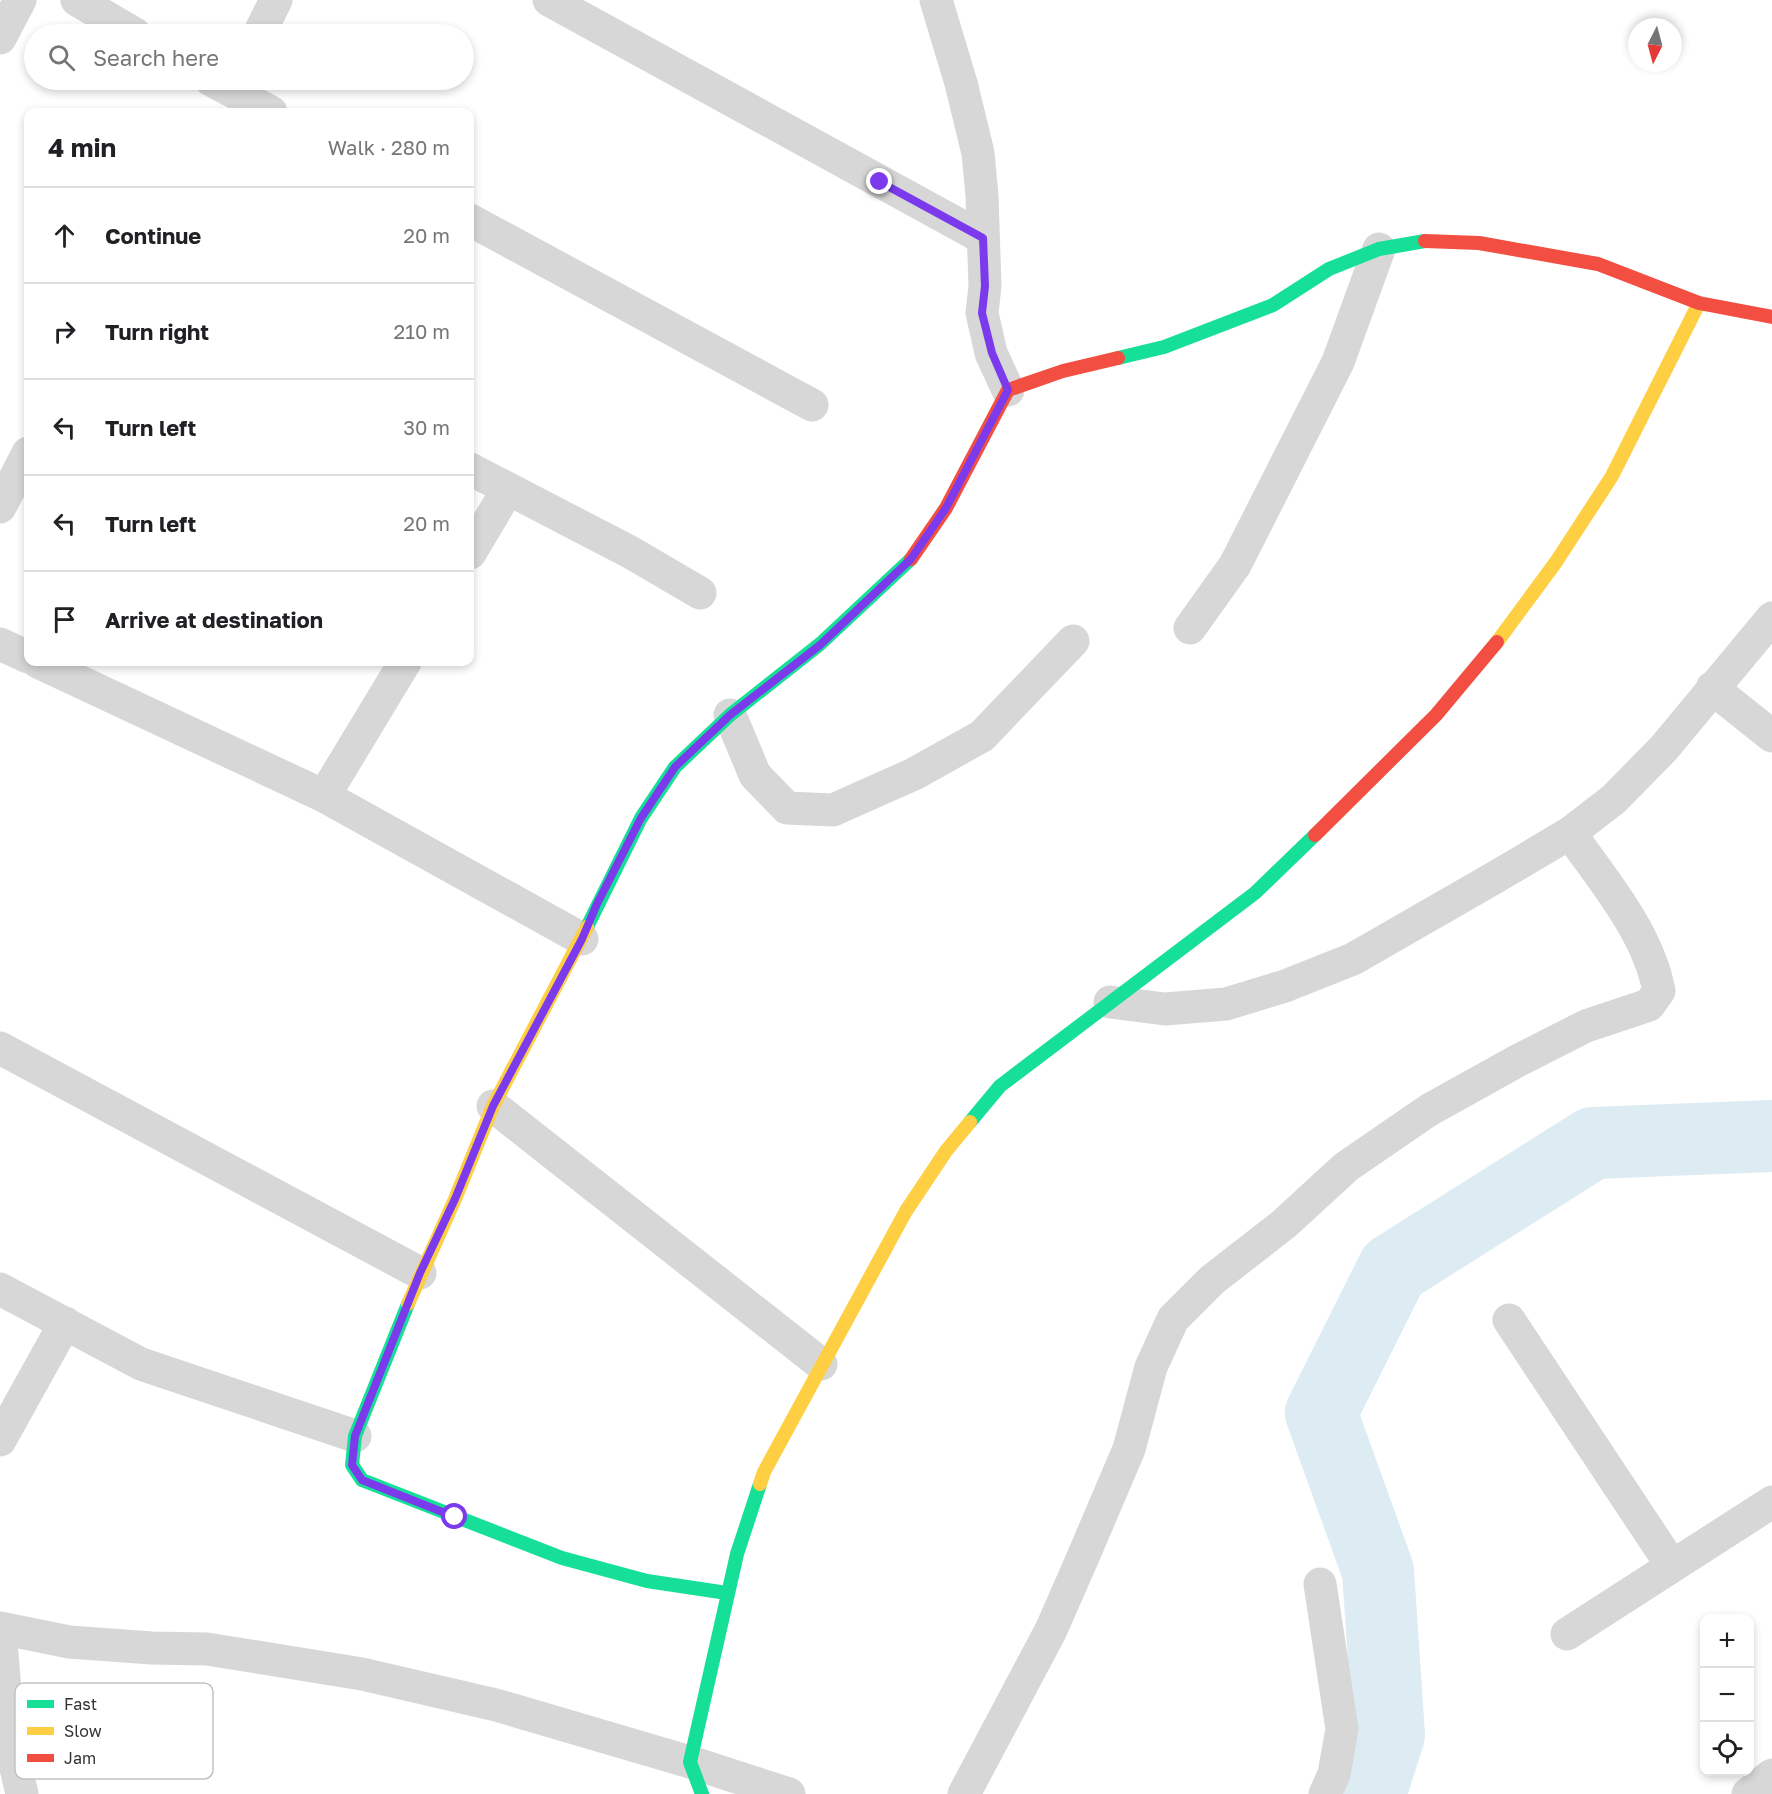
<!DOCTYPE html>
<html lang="en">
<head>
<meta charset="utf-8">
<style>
  body { margin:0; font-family:"Golos Text",sans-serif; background:#f6f6f6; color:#202124 }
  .controls { position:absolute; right:18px; bottom:18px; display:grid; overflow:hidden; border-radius:12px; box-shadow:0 3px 9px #0003 }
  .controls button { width:54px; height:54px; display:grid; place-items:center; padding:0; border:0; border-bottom:2px solid #e0e0e0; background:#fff; color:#202124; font:30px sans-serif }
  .compass { position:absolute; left:1628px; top:18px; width:54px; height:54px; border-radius:50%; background:#fff; box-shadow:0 3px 9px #0003; rotate:186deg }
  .stop { position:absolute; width:18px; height:18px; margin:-14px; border:4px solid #7c3aed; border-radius:50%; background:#fff }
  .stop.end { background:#7c3aed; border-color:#fff; box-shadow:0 2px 6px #0008 }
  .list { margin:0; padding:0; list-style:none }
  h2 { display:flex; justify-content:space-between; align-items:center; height:78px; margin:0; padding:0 24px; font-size:26px }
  h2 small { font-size:20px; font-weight:400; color:#757577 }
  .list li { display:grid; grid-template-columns:39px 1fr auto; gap:18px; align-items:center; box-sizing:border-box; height:96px; padding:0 24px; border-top:2px solid #e0e0e0 }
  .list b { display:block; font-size:22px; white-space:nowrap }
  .list em { font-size:20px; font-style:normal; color:#757577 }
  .icon { flex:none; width:33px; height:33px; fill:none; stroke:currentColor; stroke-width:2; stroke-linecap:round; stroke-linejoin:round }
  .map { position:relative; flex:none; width:1772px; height:1794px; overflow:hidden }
  .search { position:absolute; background:#fff; box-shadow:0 3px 9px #0003; left:24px; top:24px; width:450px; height:66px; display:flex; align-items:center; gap:15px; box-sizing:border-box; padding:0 21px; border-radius:33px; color:#757577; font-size:22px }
  .panel { position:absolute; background:#fff; box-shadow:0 3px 9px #0003; left:24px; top:108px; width:450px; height:558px; border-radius:12px }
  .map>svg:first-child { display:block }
</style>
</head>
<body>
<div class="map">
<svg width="1772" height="1794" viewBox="0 0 1772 1794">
  <rect width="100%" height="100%" fill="#fff"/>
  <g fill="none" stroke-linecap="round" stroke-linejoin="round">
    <path stroke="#ddebf3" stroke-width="72" d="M1370,1794L1389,1735L1378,1571L1321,1413L1393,1269L1593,1143L1772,1136"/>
    <g stroke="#d7d7d7" stroke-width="33">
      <path d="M77,0L135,34"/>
      <path d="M549,0L983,238"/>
      <path d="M936,0L961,83L978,153L982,196L985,286L982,313L991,353L1008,390"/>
      <path d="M259,34L276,0"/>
      <path d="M0,38L20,0"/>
      <path d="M211,80L271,112"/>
      <path d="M470,220L812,405"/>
      <path d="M470,469L630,552L700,593"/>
      <path d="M0,507L28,453"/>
      <path d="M470,553L508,489"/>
      <path d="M1190,628L1235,565L1338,362L1379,249"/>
      <path d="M0,644L28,657"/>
      <path d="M38,662L324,796L582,939"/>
      <path d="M1712,688L1772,736"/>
      <path d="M730,715L755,775L787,808L833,810L914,774L982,736L1073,641"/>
      <path d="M324,796L405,662"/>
      <path d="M1110,1002L1165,1009L1226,1004L1285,986L1353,959L1494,878L1570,833L1614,799L1664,748L1772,618"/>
      <path d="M0,1048L420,1273"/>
      <path d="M493,1106L821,1364"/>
      <path d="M0,1289L141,1364L355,1436"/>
      <path d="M1509,1320L1672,1566"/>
      <path d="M0,1440L65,1323"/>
      <path d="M1320,1584L1342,1729L1334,1774L1325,1794"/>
      <path d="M0,1628L69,1642L152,1648L207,1649L362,1674L496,1705L690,1762L789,1794"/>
      <path d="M0,1631L9,1738L22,1794"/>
      <path d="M1567,1634L1772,1502"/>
      <path d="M964,1794L1051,1630L1083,1557L1129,1449L1151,1367L1173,1319L1212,1280L1284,1224L1346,1167L1429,1110L1519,1060L1586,1026L1649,1005L1659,991C1648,932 1604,882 1570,833"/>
      <path d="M1748,1794L1772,1775"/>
    </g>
    <g stroke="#16e098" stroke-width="14">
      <path d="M1118,358L1164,347L1273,305L1329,269L1379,249L1425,241"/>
      <path d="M587,927L641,818L675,767L730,715L820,644L911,559"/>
      <path d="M970,1122L1000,1086L1255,893L1315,835"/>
      <path d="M408,1304L355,1436L352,1465L362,1480L562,1558L647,1581L727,1593"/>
      <path d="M702,1794L690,1762L737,1554L760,1484"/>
    </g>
    <g stroke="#ffcf43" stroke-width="14">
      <path d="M1497,642L1556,562L1612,476L1699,303"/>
      <path d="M408,1304L455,1199L493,1106L587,927"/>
      <path d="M760,1484L764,1472L906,1211L946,1151L970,1122"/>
    </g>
    <g stroke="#f24e42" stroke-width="14">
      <path d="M1425,241L1479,243L1598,264L1699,303L1772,317"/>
      <path d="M911,559L946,508L1008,390L1063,371L1118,358"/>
      <path d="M1315,835L1436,715L1497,642"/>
    </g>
  </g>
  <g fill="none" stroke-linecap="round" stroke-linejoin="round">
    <path stroke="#7c3aed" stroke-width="8" d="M455,1517L362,1480L352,1465L355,1436L420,1273L455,1199L493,1106L582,939L597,904L641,818L675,767L730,715L820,645L911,559L946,508L1008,390L992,353L982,313L985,286L983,238L880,182"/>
  </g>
  <rect x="15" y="1683" width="198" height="96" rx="9" fill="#fff" stroke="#c2c2c2" stroke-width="1.5"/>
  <rect x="27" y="1700" width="27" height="8" fill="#16e098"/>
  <rect x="27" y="1727" width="27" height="8" fill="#ffcf43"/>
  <rect x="27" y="1754" width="27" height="8" fill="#f24e42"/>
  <g font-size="16" fill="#333">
    <text x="64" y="1710">Fast</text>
    <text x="64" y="1737">Slow</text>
    <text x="64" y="1764">Jam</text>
  </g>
</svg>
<div class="controls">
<button>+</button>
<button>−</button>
<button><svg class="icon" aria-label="locate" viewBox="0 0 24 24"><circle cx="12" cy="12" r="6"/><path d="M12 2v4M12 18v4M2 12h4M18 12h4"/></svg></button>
</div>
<svg class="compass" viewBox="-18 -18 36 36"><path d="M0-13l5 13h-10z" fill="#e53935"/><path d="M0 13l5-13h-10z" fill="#757577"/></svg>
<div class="stop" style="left:455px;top:1517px"></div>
<div class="stop end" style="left:880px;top:182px"></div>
<div class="search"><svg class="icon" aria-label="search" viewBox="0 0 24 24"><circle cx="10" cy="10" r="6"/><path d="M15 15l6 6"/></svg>Search here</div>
<section class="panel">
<h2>4 min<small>Walk · 280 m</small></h2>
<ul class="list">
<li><svg class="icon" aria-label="ahead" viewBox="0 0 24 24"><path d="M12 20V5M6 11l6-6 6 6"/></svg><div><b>Continue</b></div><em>20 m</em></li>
<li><svg class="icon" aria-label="right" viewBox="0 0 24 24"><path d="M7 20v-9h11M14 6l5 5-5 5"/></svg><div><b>Turn right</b></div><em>210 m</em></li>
<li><svg class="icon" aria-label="left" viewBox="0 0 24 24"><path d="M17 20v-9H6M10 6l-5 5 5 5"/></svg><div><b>Turn left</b></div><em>30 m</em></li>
<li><svg class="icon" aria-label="left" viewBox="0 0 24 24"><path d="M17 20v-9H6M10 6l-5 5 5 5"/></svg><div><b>Turn left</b></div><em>20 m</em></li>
<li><svg class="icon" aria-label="arrive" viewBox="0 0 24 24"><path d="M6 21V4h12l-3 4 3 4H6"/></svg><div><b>Arrive at destination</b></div></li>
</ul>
</section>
</div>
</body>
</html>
